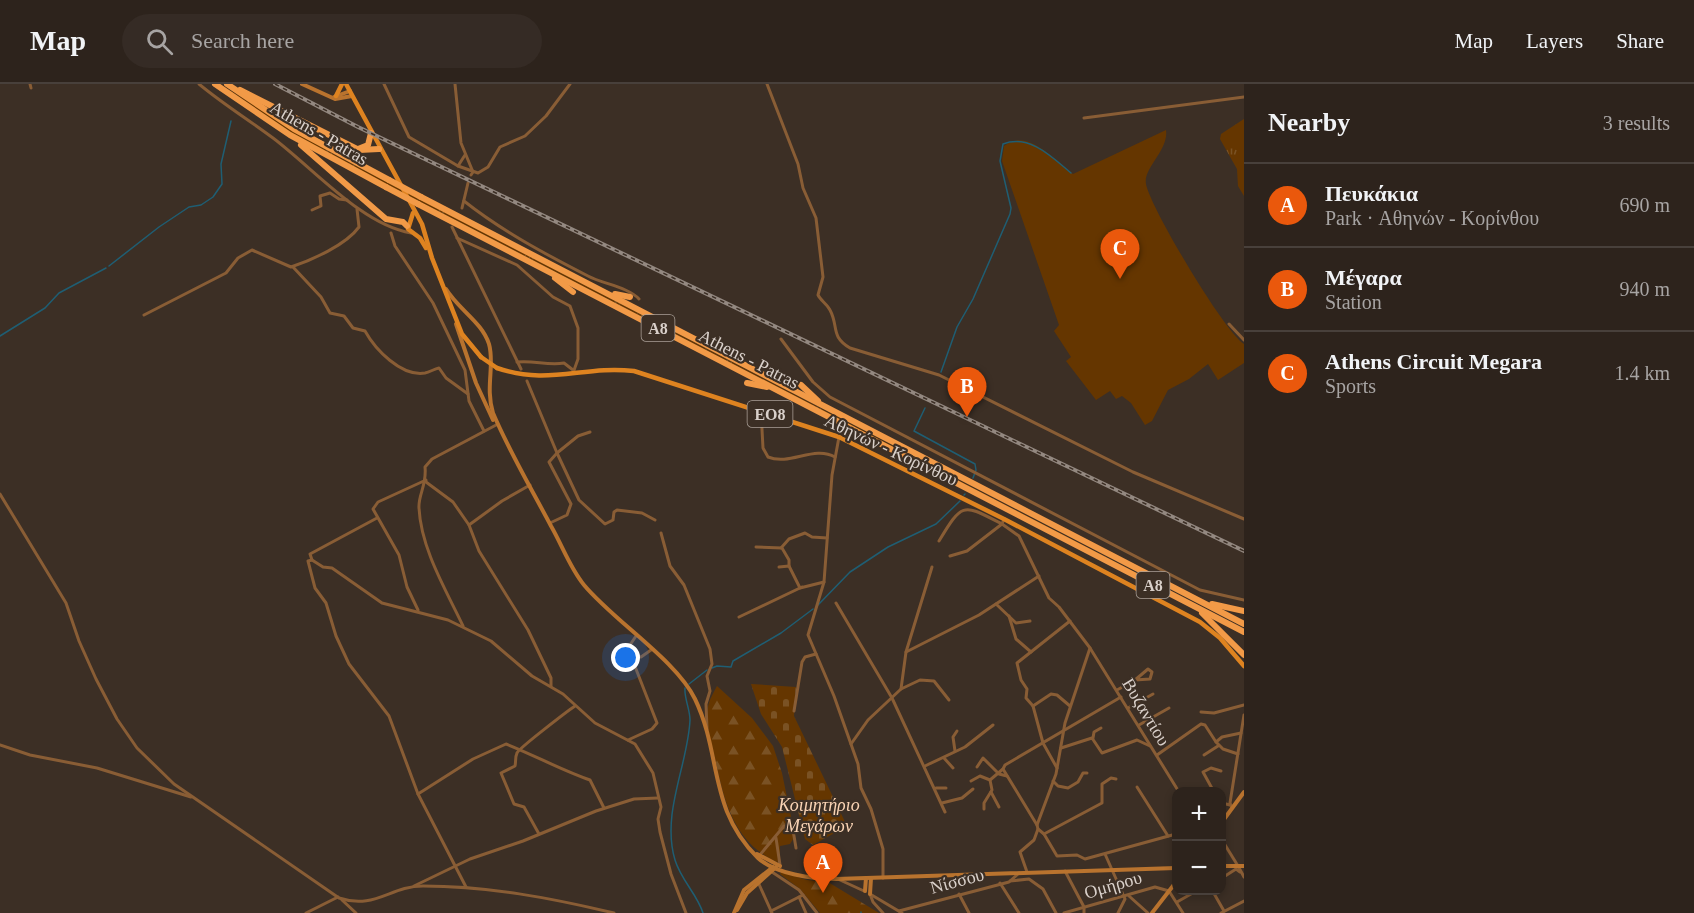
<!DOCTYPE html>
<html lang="en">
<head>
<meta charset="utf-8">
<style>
  body { margin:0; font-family:"Times New Roman",serif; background:#352b25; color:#f1f3f6 }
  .controls { position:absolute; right:18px; bottom:18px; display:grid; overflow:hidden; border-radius:12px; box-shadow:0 3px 9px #0003 }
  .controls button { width:54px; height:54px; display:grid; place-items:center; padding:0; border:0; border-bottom:2px solid #48403b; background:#2d231c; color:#f1f3f6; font:30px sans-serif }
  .you { position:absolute; left:626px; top:574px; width:21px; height:21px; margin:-15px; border:4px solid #fff; border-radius:50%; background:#1a73e8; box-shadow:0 0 0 9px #1a73e833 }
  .badge { display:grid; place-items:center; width:39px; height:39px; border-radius:50%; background:#ea580c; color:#fff; font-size:20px; font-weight:700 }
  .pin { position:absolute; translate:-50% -50px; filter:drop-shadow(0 2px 3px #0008) }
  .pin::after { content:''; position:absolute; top:32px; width:21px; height:18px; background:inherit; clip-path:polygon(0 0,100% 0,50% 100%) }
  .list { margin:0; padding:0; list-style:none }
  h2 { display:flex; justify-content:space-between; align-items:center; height:78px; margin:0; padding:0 24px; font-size:26px }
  h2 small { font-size:20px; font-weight:400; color:#a7a4a3 }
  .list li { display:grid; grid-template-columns:39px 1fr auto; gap:18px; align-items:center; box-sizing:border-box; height:84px; padding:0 24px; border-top:2px solid #48403b }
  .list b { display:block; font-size:22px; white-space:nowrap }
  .list p { margin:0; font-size:20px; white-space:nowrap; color:#a7a4a3 }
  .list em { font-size:20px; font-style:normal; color:#a7a4a3 }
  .icon { flex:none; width:33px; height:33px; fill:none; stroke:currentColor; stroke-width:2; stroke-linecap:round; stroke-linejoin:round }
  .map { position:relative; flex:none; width:1244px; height:829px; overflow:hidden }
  header { display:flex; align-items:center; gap:36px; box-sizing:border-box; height:84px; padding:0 30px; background:#2d231c; border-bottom:2px solid #48403b }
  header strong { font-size:28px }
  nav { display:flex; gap:33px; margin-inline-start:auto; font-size:21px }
  .search { width:420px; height:54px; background:#352b25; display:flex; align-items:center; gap:15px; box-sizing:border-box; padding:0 21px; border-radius:33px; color:#a7a4a3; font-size:22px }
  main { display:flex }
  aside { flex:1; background:#2d231c }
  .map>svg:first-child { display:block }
</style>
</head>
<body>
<header>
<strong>Map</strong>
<div class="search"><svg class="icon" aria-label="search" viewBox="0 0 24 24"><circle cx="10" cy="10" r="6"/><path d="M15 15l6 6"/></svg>Search here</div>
<nav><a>Map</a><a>Layers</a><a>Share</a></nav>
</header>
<main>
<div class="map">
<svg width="1244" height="829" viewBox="0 0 1244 829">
  <defs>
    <pattern id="grass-tufts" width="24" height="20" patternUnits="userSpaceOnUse" patternTransform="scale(1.5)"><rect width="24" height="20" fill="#653600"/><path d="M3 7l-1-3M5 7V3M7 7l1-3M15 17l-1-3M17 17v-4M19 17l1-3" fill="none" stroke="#7a5224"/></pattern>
    <pattern id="forest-firs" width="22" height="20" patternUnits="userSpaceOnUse" patternTransform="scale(1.5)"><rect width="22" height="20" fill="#653600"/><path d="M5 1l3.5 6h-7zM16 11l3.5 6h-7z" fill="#7a5224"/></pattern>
    <pattern id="cemetery-stones" width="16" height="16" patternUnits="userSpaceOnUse" patternTransform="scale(1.5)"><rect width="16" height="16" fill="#653600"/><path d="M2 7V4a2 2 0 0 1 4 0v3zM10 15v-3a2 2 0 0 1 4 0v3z" fill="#7a5224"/></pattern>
  </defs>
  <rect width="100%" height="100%" fill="#3c2f25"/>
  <g fill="url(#grass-tufts)">
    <path d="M220,0L335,71L1244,545L334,73L292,49Z"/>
    <path d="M1244,35V112L1238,102L1237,85L1220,55L1221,50Z"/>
  </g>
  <g fill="url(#forest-firs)">
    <path d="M717,602L752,634L773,662L782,689L795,752L790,760L780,762V779C734,761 724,717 715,674C711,658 705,639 708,623C709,616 714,608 717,602Z"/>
    <path d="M781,788L807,796L828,798L879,829H820L800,805L780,790Z"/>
  </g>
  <path fill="url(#cemetery-stones)" d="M751,600L796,603L794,632L847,742L813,761L805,755L782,663L761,630Z"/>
  <path fill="#653600" d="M1166,46C1169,66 1143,84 1146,100C1150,123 1225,249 1244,260V279L1218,296L1208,280L1189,295L1168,306L1152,337L1145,341L1131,319L1122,312L1116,315L1110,307L1096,316L1066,277L1071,273L1054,247L1059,241L1002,77L1004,62C1027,43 1055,77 1073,90Z"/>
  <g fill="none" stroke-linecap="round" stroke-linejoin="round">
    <g stroke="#1f5e73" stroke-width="1.5">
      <path d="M109,182L159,143L189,123L201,121L213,113L222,100L221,80L231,37"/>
      <path d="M0,252L45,224L59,209L106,184"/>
      <path d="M941,288L957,243L973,215L1010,130L1011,124L1000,77L1003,60C1030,50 1052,73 1071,89"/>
      <path d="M925,324L914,347L975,380L976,386L973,394"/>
      <path d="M964,411L965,410"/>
      <path d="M818,521L850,488L888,463L936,440L960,417"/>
      <path d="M712,584L717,582L731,583L733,577L781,549L813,525"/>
      <path d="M689,600L707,586"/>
      <path d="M685,604C684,614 690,625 690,636C688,681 661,729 675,776C681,796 697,810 703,829"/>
      <path d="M861,829V828"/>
    </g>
    <g stroke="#895d35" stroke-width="3">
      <path d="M30,0L31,4"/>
      <path d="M384,0L409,53L458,82L478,89L488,83L500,63L525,52L546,32L570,0"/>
      <path d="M455,0L461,59L473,88L471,91"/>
      <path d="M767,0L798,80L803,104L816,134L823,193L818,211C821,217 827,220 830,226C839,243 830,252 850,264L939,291L1133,388L1244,435"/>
      <path d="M1084,34L1244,13"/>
      <path d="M458,82L465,71"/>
      <path d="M464,117C502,147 545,170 588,192C603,200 628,203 639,215"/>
      <path d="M462,124L468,99"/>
      <path d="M312,126L321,122L320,112L330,109L339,115L347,116"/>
      <path d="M452,143L521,285"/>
      <path d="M391,149L395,162L433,219L465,286L469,317L484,347"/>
      <path d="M457,154L517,181L553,213L570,222L578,244V275L573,289"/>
      <path d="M293,183L321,213L330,229L344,232L353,244L365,247C375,265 401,293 425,289C430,288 434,285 439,284L446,294L468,310"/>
      <path d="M144,231L226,189L238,174L252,166L291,183C312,176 346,161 359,143L357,125"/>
      <path d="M1229,240L1244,256"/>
      <path d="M781,255L813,298L830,313L1200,506L1244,516"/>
      <path d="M517,278C534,276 548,282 564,279L573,286"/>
      <path d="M527,297L557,369L549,378L571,420L567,431L550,439"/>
      <path d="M761,327L763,364L768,373C790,382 814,361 835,373"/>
      <path d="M590,348L578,352L557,369L579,416L605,440L613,436L614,428L617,426L642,429L655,436"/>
      <path d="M426,398L453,418L469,441L502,417L530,401"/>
      <path d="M377,434L310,470L312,476L323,483L332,484L382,519L448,536L491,557L532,592L563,610L595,639L635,660L653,689L661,723L658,735L660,748L671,790L686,829"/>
      <path d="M1004,435L1002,440L1019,452L1049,514L1059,523L1090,564L1065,639L1056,690L1037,741L1038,745L1044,750L1057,772L1077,771L1085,775L1176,750"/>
      <path d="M469,441L479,467L528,546L551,594V602"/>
      <path d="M661,449L670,482L684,501L710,565L712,580L707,592L710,607L706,620L707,645"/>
      <path d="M939,457C963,417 963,420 1002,440L967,467L950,472"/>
      <path d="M756,463L782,464L789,476V482"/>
      <path d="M781,464L789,455L805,449L812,453L827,454"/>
      <path d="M312,476L308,477L315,504L326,519L336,552L349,580L389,632L418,710L466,803"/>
      <path d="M779,483L789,482L800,504L824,498"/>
      <path d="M836,519L892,614L945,728"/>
      <path d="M996,520L1016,539L1030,537"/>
      <path d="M418,526L407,503L399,471L373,425L378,418L426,396"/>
      <path d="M1009,532L1016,555L1031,568"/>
      <path d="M739,533L802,503"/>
      <path d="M463,542C446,506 421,465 419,424C418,411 427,401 425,383L432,375L498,340"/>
      <path d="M1090,564L1179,708"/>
      <path d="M906,568L932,483"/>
      <path d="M631,572L641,573L651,566"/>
      <path d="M901,605L920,596L934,597L949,616"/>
      <path d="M1117,606L1135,596L1150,595L1152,588L1148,585L1135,596"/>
      <path d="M1033,622L1026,614L1027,605L1021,596L1017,579L1070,537"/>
      <path d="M1128,624L1153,610"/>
      <path d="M794,627L802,578L805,573L816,570"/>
      <path d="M1201,628L1214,629L1244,621"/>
      <path d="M1139,641L1169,624"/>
      <path d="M1093,654L1094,648L1101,644"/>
      <path d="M628,656L652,645L657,639L629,567L630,561L636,552"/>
      <path d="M851,660L868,636L901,605L906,568L979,531L1039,492"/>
      <path d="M0,661L30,671L97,684L191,713"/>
      <path d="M1061,664L1092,654L1102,669L1137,656L1150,662"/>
      <path d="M955,667L953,653L957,647"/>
      <path d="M1238,670L1223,665L1216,658L1222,653L1241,649"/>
      <path d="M1157,671L1201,640L1205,641L1216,658"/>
      <path d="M1204,671L1218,662"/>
      <path d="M944,674L953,684"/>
      <path d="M925,682L965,663L993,641"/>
      <path d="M977,683L983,674L999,690L1007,692"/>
      <path d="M1057,684L1043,659L1033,622L1051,610L1057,611L1070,622"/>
      <path d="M971,697L980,692L990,696"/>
      <path d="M1053,697L1058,702L1068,704L1078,698L1083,689H1087"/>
      <path d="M1137,703L1168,752"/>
      <path d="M936,704H946"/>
      <path d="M991,708L999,723"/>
      <path d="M1214,708L1203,688L1211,684L1221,687"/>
      <path d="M418,710L473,675L506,660C534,671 561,686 590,696L604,724"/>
      <path d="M942,719L962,714L973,705"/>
      <path d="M1222,719L1230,721"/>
      <path d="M984,725V719L992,706L990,696L1003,685"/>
      <path d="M1037,741L1003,685L1005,681L1121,613"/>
      <path d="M539,750L524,723L514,720L501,689L515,682C516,678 515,673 517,669C519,664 569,626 575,622"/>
      <path d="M1044,750L1102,719V700L1111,694L1116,695"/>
      <path d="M776,754L780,781"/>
      <path d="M1222,756L1238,782"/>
      <path d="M1105,770L1125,815L1118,829"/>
      <path d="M759,772L784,742L793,746L796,764"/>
      <path d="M1065,787L1084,823V829"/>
      <path d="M772,788L799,806L817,829"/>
      <path d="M1027,788L1020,768L1034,756L1038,745"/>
      <path d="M1222,794L1236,785L1240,788"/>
      <path d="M1010,797L1029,795L1043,805L1056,829"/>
      <path d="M758,798L772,829"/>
      <path d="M1000,799L1019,829"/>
      <path d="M414,802L470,775L523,757L596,727L634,715L658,714"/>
      <path d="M1212,806L1224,827"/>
      <path d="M870,810L873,818L883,829"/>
      <path d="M959,810L969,829"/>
      <path d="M1129,812L1148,829"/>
      <path d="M799,813L806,829"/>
      <path d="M1177,818L1198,806"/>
      <path d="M771,827L803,811"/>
      <path d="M899,827L1009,798L1019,789"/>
      <path d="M306,829L338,813"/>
      <path d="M1064,829L1155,803L1169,807L1183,829"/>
      <path d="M1221,829L1244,817"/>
    </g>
    <g stroke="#895d35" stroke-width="3">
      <path d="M199,0C223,20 249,36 273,54C313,84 362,141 411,149"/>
      <path d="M839,353L832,391L824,498L808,551L834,612L858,680L861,704L871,725L883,765V794"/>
      <path d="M0,410L66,519L79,557L96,595L117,635L137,664L174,700L339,814C375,826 390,802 423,802C488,802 551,814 614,829"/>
      <path d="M1232,724L1230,719L1244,631"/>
      <path d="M1238,782L1244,793"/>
      <path d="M840,796L864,807"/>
      <path d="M870,810L902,829"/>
      <path d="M342,816L356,829"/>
    </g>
    <g stroke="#b9732e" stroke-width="4">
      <path d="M302,0L335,15L352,12"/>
      <path d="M334,13L350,7"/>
      <path d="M446,205C458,225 482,238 489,260C495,281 485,303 493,329C509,367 531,404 551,442C562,461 570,484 584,501C614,537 676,576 695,615C722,671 708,725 758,774C775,790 813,795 836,795L1176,784"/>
      <path d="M456,240L476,299L493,336"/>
      <path d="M1222,738L1244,708"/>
      <path d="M757,770L780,782"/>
      <path d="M1222,782H1244"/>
      <path d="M865,807L866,794"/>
      <path d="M870,810L871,794"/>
      <path d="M737,826L747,809L776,783"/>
      <path d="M734,829L744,806L773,783"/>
      <path d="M1152,829L1176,798"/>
    </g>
    <g stroke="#de8320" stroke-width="4.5">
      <path d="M346,0L422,140L432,174L462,250L481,273"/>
      <path d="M336,12L342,0"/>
      <path d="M413,129L408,145L420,154L426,164"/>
      <path d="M497,284C549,302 583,281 634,287L839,353L1004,435L1200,538L1220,554L1244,582"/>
    </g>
    <g stroke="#f29a47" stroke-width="6">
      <path d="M215,0L290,51L386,103"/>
      <path d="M227,0L294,45L389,96"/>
      <path d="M240,6L359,66L379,65"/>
      <path d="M301,61L386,135L403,138L407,142"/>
      <path d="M358,65L368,61L371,49"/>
      <path d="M421,113L1244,540"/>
      <path d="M418,120L1244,548"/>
      <path d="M555,194L573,208"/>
      <path d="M615,210L630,213"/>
      <path d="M747,299L767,303"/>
      <path d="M801,301L818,317"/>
      <path d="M1212,520L1244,527"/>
      <path d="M1202,529L1244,571"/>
    </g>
    <defs>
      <path id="rail" d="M275,0L358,43L1244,467"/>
    </defs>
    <use href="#rail" stroke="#938880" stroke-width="4"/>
    <use href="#rail" stroke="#3c2f25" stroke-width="1.5" stroke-dasharray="4.5" stroke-linecap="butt"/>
    <path stroke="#de8320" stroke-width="4.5" d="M481,273L497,284"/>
    <g stroke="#f29a47" stroke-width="6">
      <path d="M389,96L421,113"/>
      <path d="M386,103L418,120"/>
    </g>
  </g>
  <g text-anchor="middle" stroke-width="4.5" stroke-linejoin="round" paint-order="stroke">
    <g fill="#3c2f25" stroke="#aaa098" stroke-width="1.5">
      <rect x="641.5" y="231" width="33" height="26" rx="4.5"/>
      <rect x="747.5" y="317" width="45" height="26" rx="4.5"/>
      <rect x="1136.5" y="488" width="33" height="26" rx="4.5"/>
    </g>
    <g font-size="16" font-weight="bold" fill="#d9d0ca">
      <text x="658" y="250">Α8</text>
      <text x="770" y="336">ΕΟ8</text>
      <text x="1153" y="507">Α8</text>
    </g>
    <g font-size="18" fill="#d9d0ca" stroke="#3c2f25">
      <text transform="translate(319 49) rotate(30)" y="6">Athens - Patras</text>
      <text transform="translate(749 275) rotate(27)" y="6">Athens - Patras</text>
      <text transform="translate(891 366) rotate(25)" y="6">Αθηνών - Κορίνθου</text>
      <text transform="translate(1146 628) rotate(59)" y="6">Βυζαντίου</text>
      <text transform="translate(957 797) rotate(-15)" y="6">Νίσσου</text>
      <text transform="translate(1113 801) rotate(-16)" y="6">Ομήρου</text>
    </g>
    <g font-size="18" font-style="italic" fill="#f9d3b4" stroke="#3c2f25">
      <text x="819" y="727">Κοιμητήριο<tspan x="819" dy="21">Μεγάρων</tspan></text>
    </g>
  </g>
</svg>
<div class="controls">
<button>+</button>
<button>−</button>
</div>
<div class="you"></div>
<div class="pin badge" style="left:823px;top:809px">A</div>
<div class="pin badge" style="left:967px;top:333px">B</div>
<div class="pin badge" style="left:1120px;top:195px">C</div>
</div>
<aside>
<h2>Nearby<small>3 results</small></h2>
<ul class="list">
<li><span class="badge">A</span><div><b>Πευκάκια</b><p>Park · Αθηνών - Κορίνθου</p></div><em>690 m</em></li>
<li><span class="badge">B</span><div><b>Μέγαρα</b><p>Station</p></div><em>940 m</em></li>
<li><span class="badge">C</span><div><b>Athens Circuit Megara</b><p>Sports</p></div><em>1.4 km</em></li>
</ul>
</aside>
</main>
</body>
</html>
